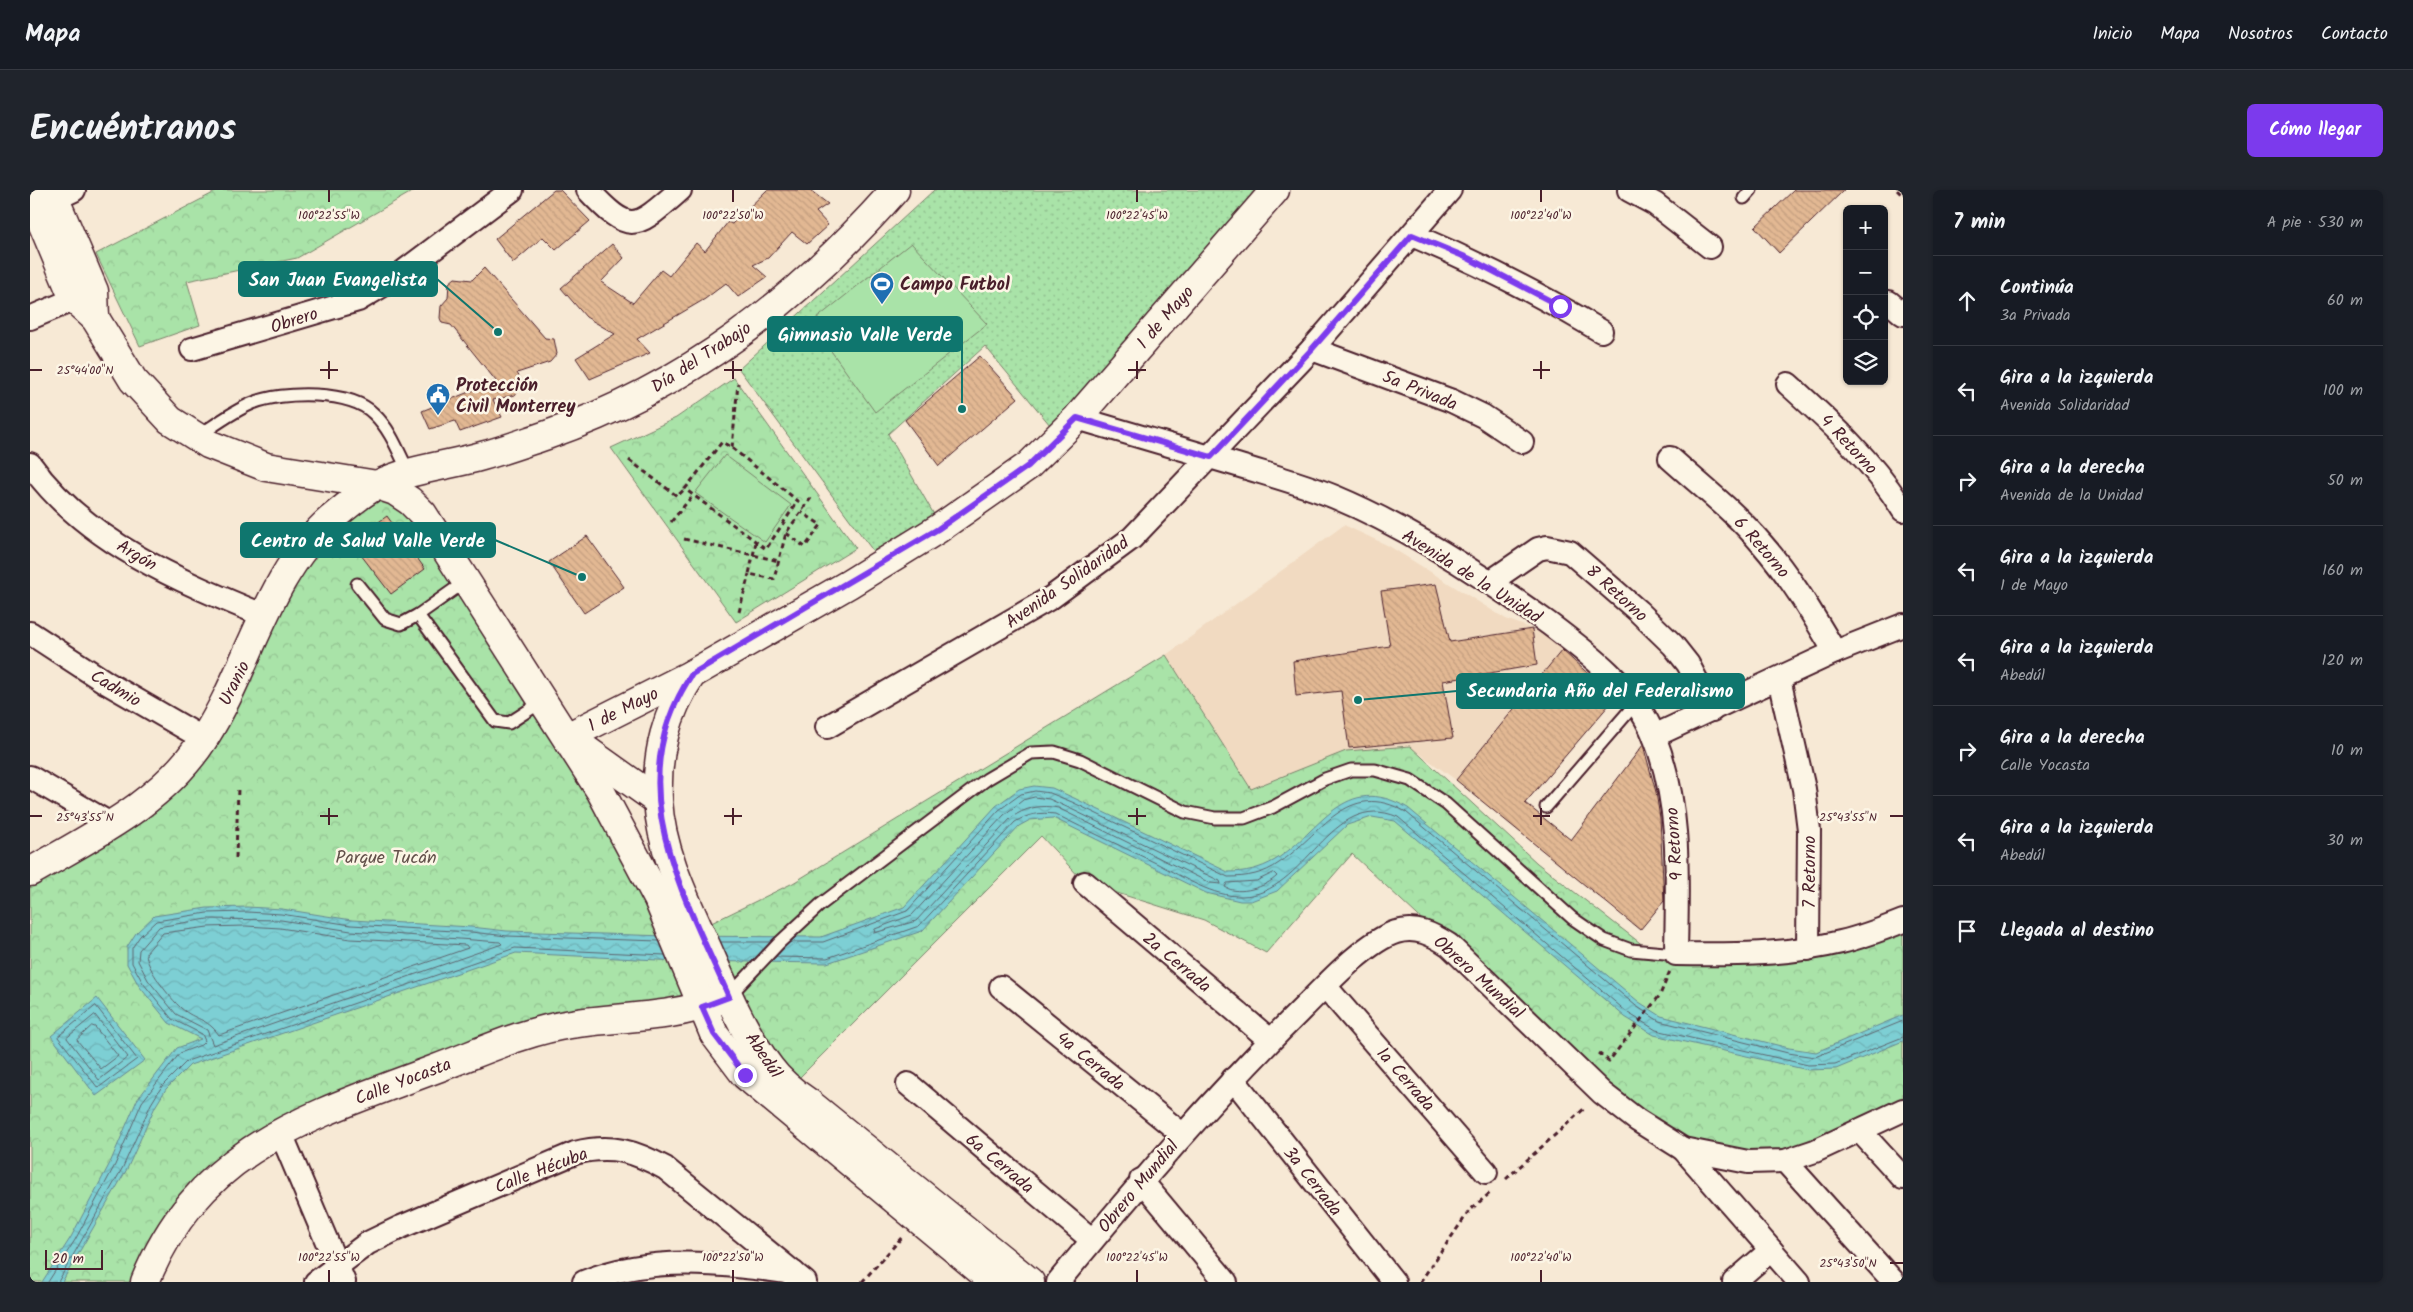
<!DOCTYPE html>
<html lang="es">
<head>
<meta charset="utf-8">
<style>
  body { margin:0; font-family:Kalam,sans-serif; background:#20242c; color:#f1f3f6 }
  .controls { position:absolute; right:15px; top:15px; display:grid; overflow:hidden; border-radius:8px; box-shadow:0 1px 4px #0004 }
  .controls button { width:45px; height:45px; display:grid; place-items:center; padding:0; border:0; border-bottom:1px solid #363941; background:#171b24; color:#f1f3f6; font:25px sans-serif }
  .scale { position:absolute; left:15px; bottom:12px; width:58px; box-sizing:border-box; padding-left:5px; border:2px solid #4a1f2b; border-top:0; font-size:14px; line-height:18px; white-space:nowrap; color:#4a1f2b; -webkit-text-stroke:4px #fcf5e5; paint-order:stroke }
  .stop { position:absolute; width:15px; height:15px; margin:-11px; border:4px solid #7c3aed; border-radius:50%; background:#fff }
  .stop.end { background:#7c3aed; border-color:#fff; box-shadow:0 1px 5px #0008 }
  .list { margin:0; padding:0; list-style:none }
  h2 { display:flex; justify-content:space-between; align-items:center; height:65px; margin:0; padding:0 20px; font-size:21px }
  h2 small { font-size:16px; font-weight:400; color:#9ea1a6 }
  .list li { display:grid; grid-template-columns:32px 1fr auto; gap:15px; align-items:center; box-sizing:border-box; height:90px; padding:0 20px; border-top:1px solid #363941 }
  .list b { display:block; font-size:19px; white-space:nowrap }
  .list p { margin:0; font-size:16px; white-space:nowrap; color:#9ea1a6 }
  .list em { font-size:16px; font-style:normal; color:#9ea1a6 }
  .icon { flex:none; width:28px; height:28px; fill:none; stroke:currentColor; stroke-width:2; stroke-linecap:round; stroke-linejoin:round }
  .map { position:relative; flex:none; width:1873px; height:1092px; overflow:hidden; border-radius:8px }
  header { display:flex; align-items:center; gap:30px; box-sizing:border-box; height:70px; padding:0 25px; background:#171b24; border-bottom:1px solid #363941 }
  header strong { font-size:24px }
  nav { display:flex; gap:28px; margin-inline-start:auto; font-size:18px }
  .intro { display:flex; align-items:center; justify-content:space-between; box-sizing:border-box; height:120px; padding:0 30px }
  h1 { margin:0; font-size:35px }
  .button { padding:12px 22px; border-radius:8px; background:#7c3aed; color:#fff; font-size:18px; font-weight:700 }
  main { display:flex; gap:30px; padding:0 30px }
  aside { flex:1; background:#171b24; border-radius:8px; box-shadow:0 1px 4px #0004 }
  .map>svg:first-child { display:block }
</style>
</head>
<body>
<header>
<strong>Mapa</strong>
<nav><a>Inicio</a><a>Mapa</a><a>Nosotros</a><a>Contacto</a></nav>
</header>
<div class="intro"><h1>Encuéntranos</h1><a class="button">Cómo llegar</a></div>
<main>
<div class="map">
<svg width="1873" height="1092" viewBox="0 0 1873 1092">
  <defs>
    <pattern id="grass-dots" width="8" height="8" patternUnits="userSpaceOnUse" patternTransform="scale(1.25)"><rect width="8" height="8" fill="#a9e3a8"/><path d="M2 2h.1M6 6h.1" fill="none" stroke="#93c291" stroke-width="1.8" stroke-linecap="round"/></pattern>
    <pattern id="park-crowns" width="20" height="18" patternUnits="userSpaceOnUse" patternTransform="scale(1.25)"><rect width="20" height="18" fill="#a9e3a8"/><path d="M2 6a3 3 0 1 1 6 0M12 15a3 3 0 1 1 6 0" fill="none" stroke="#93c291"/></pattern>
    <pattern id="water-waves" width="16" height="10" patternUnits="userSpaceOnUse" patternTransform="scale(1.25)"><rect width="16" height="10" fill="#7dcfd4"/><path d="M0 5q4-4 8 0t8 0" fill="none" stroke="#6eb1b6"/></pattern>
    <pattern id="building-back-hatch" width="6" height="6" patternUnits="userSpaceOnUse" patternTransform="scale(1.25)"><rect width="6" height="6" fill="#e2b893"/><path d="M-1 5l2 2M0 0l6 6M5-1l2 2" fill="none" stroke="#c39e7f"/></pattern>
  </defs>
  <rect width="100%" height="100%" fill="#f7e9d5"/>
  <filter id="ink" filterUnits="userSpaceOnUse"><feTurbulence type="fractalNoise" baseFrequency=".02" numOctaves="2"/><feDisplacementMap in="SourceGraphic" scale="10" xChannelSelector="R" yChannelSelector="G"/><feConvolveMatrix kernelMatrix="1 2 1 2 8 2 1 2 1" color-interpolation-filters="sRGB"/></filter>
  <g filter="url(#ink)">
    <path fill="#f1dac1" d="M1314,335L1359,356L1476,429L1503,439L1534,457L1426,590L1379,556L1316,561L1221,599L1136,465Z"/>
    <path fill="url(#grass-dots)" stroke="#7a816a" d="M904,0H1240L1020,235L955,156L858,244L906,328L843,361L709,179Z"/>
    <g fill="url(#park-crowns)" stroke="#7a816a">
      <path d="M189,0H385L267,68L157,91L170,135L110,156L66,64Z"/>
      <path d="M704,188L826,358L706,432L581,258L646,228Z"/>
      <path d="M333,305L393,324L571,602L655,801L647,823L541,834L211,966L115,1092H0V682L119,609L235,426Z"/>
      <path d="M1136,465L1221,599L1316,561L1380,556L1507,673L1623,763L1682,765L1873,731V920L1755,971L1653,959L1419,755L1322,664L1236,763L1174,730L1055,693L1011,646L758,899L669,739L763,693Z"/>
    </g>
    <g fill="#a9e3a8" stroke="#7a816a">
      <path d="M881,53L957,134L845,222L781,133Z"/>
      <path d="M695,265L761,315L735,352L665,303Z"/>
    </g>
    <g fill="url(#water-waves)" stroke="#698990">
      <path d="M1004,596L1022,598L1044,608L1198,682C1215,682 1230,679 1245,670C1292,641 1313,581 1378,618L1609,812L1631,826L1759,858L1786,862L1873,825V851L1806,879L1778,880L1624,845L1595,827L1365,631L1342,627L1317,635L1247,701L1221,711H1210L1176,703L1023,628L1000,630L989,636L892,741L797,773L648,771L486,763L160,875L136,899L125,917L97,979L32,1092H12L41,1047L80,973L107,910L147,858L171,849L139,833L109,796L97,774V757L106,743L124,726L177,718L217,717L252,719L322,730L441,737L477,741L637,746L791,747L874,717L966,616L989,599Z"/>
      <path d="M67,808L115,870L66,906L21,846Z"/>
    </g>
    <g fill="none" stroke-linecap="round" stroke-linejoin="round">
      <g stroke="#5e656f" stroke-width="1">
        <path d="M1005,607L1019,609L1039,618L1190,691L1191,694L1180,693L1028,618C1011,614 994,618 981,628L886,731L844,743L845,739L882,725L974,625L993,610Z"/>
        <path d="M1244,683L1247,686C1236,697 1209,706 1195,697L1197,693L1226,691Z"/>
        <path d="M178,729L251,730L321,741L470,752L472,754L183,855L177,840L146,824L118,790L108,771L109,760L129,737Z"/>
        <path d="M216,736L250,738L320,749L436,755L438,758L189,845C176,827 166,831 151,818C140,808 116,778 116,763L133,743L178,737Z"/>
        <path d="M691,752H741"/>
        <path d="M760,752H793L877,721L969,620L991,604L1005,601L1020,603L1042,612L1198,687C1217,687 1234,684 1249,673C1291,645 1317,588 1376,622L1606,816L1629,831L1758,863L1785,867L1873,831"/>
        <path d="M745,767L797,768L889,736L985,632C998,624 1010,622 1025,624C1059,641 1093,657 1128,674C1153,687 1183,707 1212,706C1276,705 1300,598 1368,627L1598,823L1626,840L1778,875L1805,874L1873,847"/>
        <path d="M66,816L107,869L68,898L28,847Z"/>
        <path d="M65,825L98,867L69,890L37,848Z"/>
        <path d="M62,836L65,837L88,866L71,879L47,850Z"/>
        <path d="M18,1092L45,1050L85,975L112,912L150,863L171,855L175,851L172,844L142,829L113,793L102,773V758L110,746L126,731L177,723L217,722L251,724L321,735L441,742L477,746L629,751"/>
        <path d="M28,1092L93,977L121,914L132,896L157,871L485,758L635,765"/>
      </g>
    </g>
    <g fill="url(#building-back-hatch)" stroke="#4a1f2b">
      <path d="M524,0H530L560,31L526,60L513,47L483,73L465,49Z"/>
      <path d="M737,0H780L798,14L786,22L798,35L777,54L762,42L738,68L723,75L737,87L708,107L696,93L675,109L607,149L620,163L560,189L546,168L585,144L556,127L531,98L582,54L594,68L571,92L603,113L631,80L639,86L666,53L675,61L698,32L702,34Z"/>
      <path d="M1764,0H1814L1749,63L1725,37Z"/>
      <path d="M454,78L515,148L524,149L527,164L520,172L487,183L493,193L485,205L463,210L472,227L430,242L425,231L400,239L392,221L466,191L421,135L412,133L410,128L411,116L418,108L419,93L425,88L442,90Z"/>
      <path d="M950,166L988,208L909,276L875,230Z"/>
      <path d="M357,326L395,379L361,404L321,352Z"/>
      <path d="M557,346L594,397L554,423L519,372Z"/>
      <path d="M1406,394L1420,452L1502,439L1507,475L1413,491L1423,548L1319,558L1311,501L1266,506L1263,471L1360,456L1351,401Z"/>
      <path d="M1532,460L1585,508L1495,613L1541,650L1613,555L1626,602L1630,628L1634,711L1610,740L1426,590Z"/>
    </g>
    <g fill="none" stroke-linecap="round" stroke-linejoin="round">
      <defs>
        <g id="service">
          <path d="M1714,8L1721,0"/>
          <path d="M167,247C185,235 203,221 223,213C252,201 321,200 344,224C361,240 369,263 379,283"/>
          <path d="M327,394L355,429L371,434L388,425L436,391"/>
          <path d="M388,425L465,531L479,533L513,511"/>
          <path d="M1516,617L1606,513"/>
          <path d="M700,805L749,753L790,715L957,589L1001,563L1024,562L1050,570L1155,622L1185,628H1214L1243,617L1295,589L1321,580H1345L1380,590L1416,614L1542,728L1574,750L1601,760L1646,764"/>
        </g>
        <g id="minor">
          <path d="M558,0C601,46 605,39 650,0"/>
          <path d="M1599,0L1625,14L1680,57"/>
          <path d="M25,9L44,0"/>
          <path d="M1382,45C1448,73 1510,104 1571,141"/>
          <path d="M1859,112L1873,124"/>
          <path d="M0,128L59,103"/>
          <path d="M162,159L328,110L365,88L482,0"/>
          <path d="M1282,159L1422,211L1453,226L1492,252"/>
          <path d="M1758,194C1801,233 1842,270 1873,320"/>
          <path d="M1047,228C1100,244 1154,259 1207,275C1239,285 1274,294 1305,307C1379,338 1453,386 1518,433C1558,463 1605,498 1624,546C1652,616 1647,692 1646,764C1701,765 1757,765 1811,752C1832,747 1853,739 1873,731"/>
          <path d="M1640,268C1671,296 1705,322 1732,354C1761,387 1783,425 1805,462"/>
          <path d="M0,274C55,352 150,391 235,426"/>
          <path d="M1460,392L1508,359L1517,357L1540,362L1608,421L1643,455L1658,474L1682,520"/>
          <path d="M0,443L77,493L174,549"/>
          <path d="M1749,489L1774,599L1779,640L1778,759"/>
          <path d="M797,537L1022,407L1102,348L1282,159L1420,0"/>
          <path d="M1624,546L1805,462L1873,435"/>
          <path d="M0,587L82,635"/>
          <path d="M1055,693L1240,850"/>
          <path d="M1295,796L1456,982"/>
          <path d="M971,797L1152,944"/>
          <path d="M1203,889L1364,1092"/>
          <path d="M878,894L1062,1050"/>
          <path d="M250,941L314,1092"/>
          <path d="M1830,941L1873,988"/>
          <path d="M1653,959L1769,1092"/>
          <path d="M1755,971L1864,1092"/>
          <path d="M1111,990L1196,1092"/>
          <path d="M286,1092L338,1053L371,1037L545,963C581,954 604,961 635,978L775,1092"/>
          <path d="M554,1092C621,1064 694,1074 764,1083"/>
          <path d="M1028,1092C1107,996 1187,903 1275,816C1297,794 1337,751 1366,742C1386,736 1402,744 1419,755L1572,903L1607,930L1653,959L1718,972L1755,971L1785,961L1873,920"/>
          <path d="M1704,1092L1741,1060"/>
        </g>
        <g id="tertiary">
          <path d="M21,0L64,101L65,128"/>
          <path d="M0,4L44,109L65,128L103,190L140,230L178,254L236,277L347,295L365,301L380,311L393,324L571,602L628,709L684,844L715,885L964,1092"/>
          <path d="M662,484C636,523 626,563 628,610C631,663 657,713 678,760C695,799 714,844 740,878C751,893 764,903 779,913L1000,1092"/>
          <path d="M537,547L662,484L819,394L908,339L998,276L1047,228L1245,0"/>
          <path d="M545,552L628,611"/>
          <path d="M0,682C64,645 134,612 175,547C219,478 238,383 301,329C315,317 330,304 347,295C379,279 417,276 452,266C474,260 496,252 517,245C658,196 767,111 865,0"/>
          <path d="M115,1092C169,957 281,926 405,879C449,863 494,841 541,834C591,826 641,829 689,810"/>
        </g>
      </defs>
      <use href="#service" stroke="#4a1f2b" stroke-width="15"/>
      <use href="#minor" stroke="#4a1f2b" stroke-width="26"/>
      <use href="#tertiary" stroke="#4a1f2b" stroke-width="31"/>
      <g stroke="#4a1f2b" stroke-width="3" stroke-dasharray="5 4" stroke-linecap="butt">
        <path d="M1867,0L1873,6"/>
        <path d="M702,258L768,311L736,359L655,299L692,252L702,258L708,193"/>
        <path d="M599,270L647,306L655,299"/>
        <path d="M641,332L663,305"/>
        <path d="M756,343L775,357L791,335L771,322"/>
        <path d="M654,349L749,371"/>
        <path d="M726,352L719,384L744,389L756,343L783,305"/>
        <path d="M709,422L719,384"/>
        <path d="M206,668L208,597"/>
        <path d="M1568,863L1579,871L1630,805L1640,781"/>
        <path d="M1476,989L1556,917"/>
        <path d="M832,1092L873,1046"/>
        <path d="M1390,1092L1440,1020L1460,1003"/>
      </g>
      <use href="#service" stroke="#fcf5e5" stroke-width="11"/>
      <use href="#minor" stroke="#fcf5e5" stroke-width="22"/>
      <use href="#tertiary" stroke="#fcf5e5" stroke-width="28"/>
    </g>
  </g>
  <g fill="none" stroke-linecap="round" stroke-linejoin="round" filter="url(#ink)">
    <path stroke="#7c3aed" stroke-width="6" d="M715,885L684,844L672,817L699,807C652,700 588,595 662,484L908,339L998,276L1047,228L1181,267L1282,159L1382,45L1438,68L1530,116"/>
  </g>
  <path fill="none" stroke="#4a1f2b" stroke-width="2" d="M299,0V12M703,0V12M1107,0V12M1511,0V12M299,171V189M703,171V189M1107,171V189M1511,171V189M0,180H12M290,180H308M694,180H712M1098,180H1116M1503,180H1520M299,618V635M703,618V635M1107,618V635M1511,618V635M0,626H12M290,626H308M694,626H712M1098,626H1116M1503,626H1520M1860,626H1873M1860,1073H1873M299,1080V1092M703,1080V1092M1107,1080V1092M1511,1080V1092"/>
  <defs>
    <symbol id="stadium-pin" viewBox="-11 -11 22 30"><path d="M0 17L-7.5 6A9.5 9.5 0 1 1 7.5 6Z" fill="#1f6fb2" stroke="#fcf5e5"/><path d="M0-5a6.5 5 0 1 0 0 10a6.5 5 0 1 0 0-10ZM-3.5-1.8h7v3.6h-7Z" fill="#fff"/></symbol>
    <symbol id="civic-pin" viewBox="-11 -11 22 30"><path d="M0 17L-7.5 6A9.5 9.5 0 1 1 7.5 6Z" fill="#1f6fb2" stroke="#fcf5e5"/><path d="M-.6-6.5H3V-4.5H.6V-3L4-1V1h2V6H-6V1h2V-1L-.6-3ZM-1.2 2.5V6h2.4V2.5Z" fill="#fff"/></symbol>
  </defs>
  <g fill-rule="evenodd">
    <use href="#stadium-pin" x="838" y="80" width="28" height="38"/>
    <use href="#civic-pin" x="394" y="191" width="28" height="38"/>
  </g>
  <g text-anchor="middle" stroke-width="5" stroke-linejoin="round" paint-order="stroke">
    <g font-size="18" font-weight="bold" fill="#4a1f2b" stroke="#fcf5e5" text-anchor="start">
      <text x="870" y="100">Campo Futbol</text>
      <text x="426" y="201">Protección<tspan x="426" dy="21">Civil Monterrey</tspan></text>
    </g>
    <g font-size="18" fill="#4a1f2b" stroke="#fcf5e5">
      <text transform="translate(1135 127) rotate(-49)" y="6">1 de Mayo</text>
      <text transform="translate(264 130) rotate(-18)" y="6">Obrero</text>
      <text transform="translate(671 167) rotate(-33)" y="6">Día del Trabajo</text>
      <text transform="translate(1390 200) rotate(22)" y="6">5a Privada</text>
      <text transform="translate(1819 254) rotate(47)" y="6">4 Retorno</text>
      <text transform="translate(1732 357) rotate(49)" y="6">6 Retorno</text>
      <text transform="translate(107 365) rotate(31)" y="6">Argón</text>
      <text transform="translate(1442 386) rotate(32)" y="6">Avenida de la Unidad</text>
      <text transform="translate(1037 392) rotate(-35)" y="6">Avenida Solidaridad</text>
      <text transform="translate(1587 403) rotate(42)" y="6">8 Retorno</text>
      <text transform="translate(204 493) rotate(-63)" y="6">Uranio</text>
      <text transform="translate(86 498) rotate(31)" y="6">Cadmio</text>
      <text transform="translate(593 519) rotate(-27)" y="6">1 de Mayo</text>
      <text transform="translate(1644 654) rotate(-94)" y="6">9 Retorno</text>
      <text transform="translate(1779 682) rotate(-90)" y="6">7 Retorno</text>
      <text transform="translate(1147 772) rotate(40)" y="6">2a Cerrada</text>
      <text transform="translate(1449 787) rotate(42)" y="6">Obrero Mundial</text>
      <text transform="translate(734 865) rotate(56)" y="6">Abedúl</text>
      <text transform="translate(1061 871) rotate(39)" y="6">4a Cerrada</text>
      <text transform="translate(1376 889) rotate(49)" y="6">1a Cerrada</text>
      <text transform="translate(373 891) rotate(-21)" y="6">Calle Yocasta</text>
      <text transform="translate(970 973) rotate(40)" y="6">6a Cerrada</text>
      <text transform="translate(511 980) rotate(-21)" y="6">Calle Hécuba</text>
      <text transform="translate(1283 991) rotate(52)" y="6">3a Cerrada</text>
      <text transform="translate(1108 996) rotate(-50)" y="6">Obrero Mundial</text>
    </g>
    <g font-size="18" fill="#62504a" stroke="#fcf5e5">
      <text x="356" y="673">Parque Tucán</text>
    </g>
  </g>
  <g font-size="12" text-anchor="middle" fill="#4a1f2b" stroke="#fcf5e5" stroke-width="5" stroke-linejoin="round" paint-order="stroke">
    <text x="299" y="29">100°22'55"W</text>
    <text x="703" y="29">100°22'50"W</text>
    <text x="1107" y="29">100°22'45"W</text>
    <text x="1511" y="29">100°22'40"W</text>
    <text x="55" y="184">25°44'00"N</text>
    <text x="55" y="631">25°43'55"N</text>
    <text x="1818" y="631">25°43'55"N</text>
    <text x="299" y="1071">100°22'55"W</text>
    <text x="703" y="1071">100°22'50"W</text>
    <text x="1107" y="1071">100°22'45"W</text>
    <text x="1511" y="1071">100°22'40"W</text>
    <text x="1818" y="1077">25°43'50"N</text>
  </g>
  <path fill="none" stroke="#0f766e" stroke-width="2" d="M468 142L407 89M932 219L932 144M552 387L465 350M1328 510L1427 501"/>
  <g fill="#0f766e" stroke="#fcf5e5" stroke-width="2">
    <circle cx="468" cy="142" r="5"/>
    <circle cx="932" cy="219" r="5"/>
    <circle cx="552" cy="387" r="5"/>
    <circle cx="1328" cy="510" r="5"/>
  </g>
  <g fill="#0f766e" stroke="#0f766e" stroke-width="2">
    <rect x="209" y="72" width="198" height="34" rx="5"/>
    <rect x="738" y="127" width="194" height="34" rx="5"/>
    <rect x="211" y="333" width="254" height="34" rx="5"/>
    <rect x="1427" y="484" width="287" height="34" rx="5"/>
  </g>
  <g font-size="19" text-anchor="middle" font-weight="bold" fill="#fff">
    <text x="308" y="96">San Juan Evangelista</text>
    <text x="835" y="151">Gimnasio Valle Verde</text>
    <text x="338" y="357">Centro de Salud Valle Verde</text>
    <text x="1570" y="507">Secundaria Año del Federalismo</text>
  </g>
</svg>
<div class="controls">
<button>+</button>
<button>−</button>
<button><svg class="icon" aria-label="locate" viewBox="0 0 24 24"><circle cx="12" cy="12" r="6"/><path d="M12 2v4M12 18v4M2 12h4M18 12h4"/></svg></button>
<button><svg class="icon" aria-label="layers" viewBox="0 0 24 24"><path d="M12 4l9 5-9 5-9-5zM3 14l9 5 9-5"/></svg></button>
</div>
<div class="scale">20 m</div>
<div class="stop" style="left:1530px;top:116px"></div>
<div class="stop end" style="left:715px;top:885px"></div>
</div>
<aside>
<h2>7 min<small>A pie · 530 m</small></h2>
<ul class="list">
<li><svg class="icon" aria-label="ahead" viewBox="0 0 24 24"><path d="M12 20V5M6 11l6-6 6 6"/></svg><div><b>Continúa</b><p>3a Privada</p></div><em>60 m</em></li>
<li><svg class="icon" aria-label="left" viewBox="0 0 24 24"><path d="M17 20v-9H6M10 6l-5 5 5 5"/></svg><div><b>Gira a la izquierda</b><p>Avenida Solidaridad</p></div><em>100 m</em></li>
<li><svg class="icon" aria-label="right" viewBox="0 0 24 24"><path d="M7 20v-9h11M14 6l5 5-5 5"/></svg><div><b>Gira a la derecha</b><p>Avenida de la Unidad</p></div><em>50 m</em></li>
<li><svg class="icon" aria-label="left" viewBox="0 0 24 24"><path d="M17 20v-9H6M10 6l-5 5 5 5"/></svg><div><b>Gira a la izquierda</b><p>1 de Mayo</p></div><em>160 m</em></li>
<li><svg class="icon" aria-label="left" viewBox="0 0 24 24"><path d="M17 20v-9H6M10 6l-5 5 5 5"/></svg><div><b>Gira a la izquierda</b><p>Abedúl</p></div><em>120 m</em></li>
<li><svg class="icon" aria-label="right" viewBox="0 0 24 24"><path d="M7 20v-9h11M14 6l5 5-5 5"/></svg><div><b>Gira a la derecha</b><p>Calle Yocasta</p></div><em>10 m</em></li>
<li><svg class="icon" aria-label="left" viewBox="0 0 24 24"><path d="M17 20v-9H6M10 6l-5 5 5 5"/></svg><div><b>Gira a la izquierda</b><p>Abedúl</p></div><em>30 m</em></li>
<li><svg class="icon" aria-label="arrive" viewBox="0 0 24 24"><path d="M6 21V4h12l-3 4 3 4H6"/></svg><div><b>Llegada al destino</b></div></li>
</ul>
</aside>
</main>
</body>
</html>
